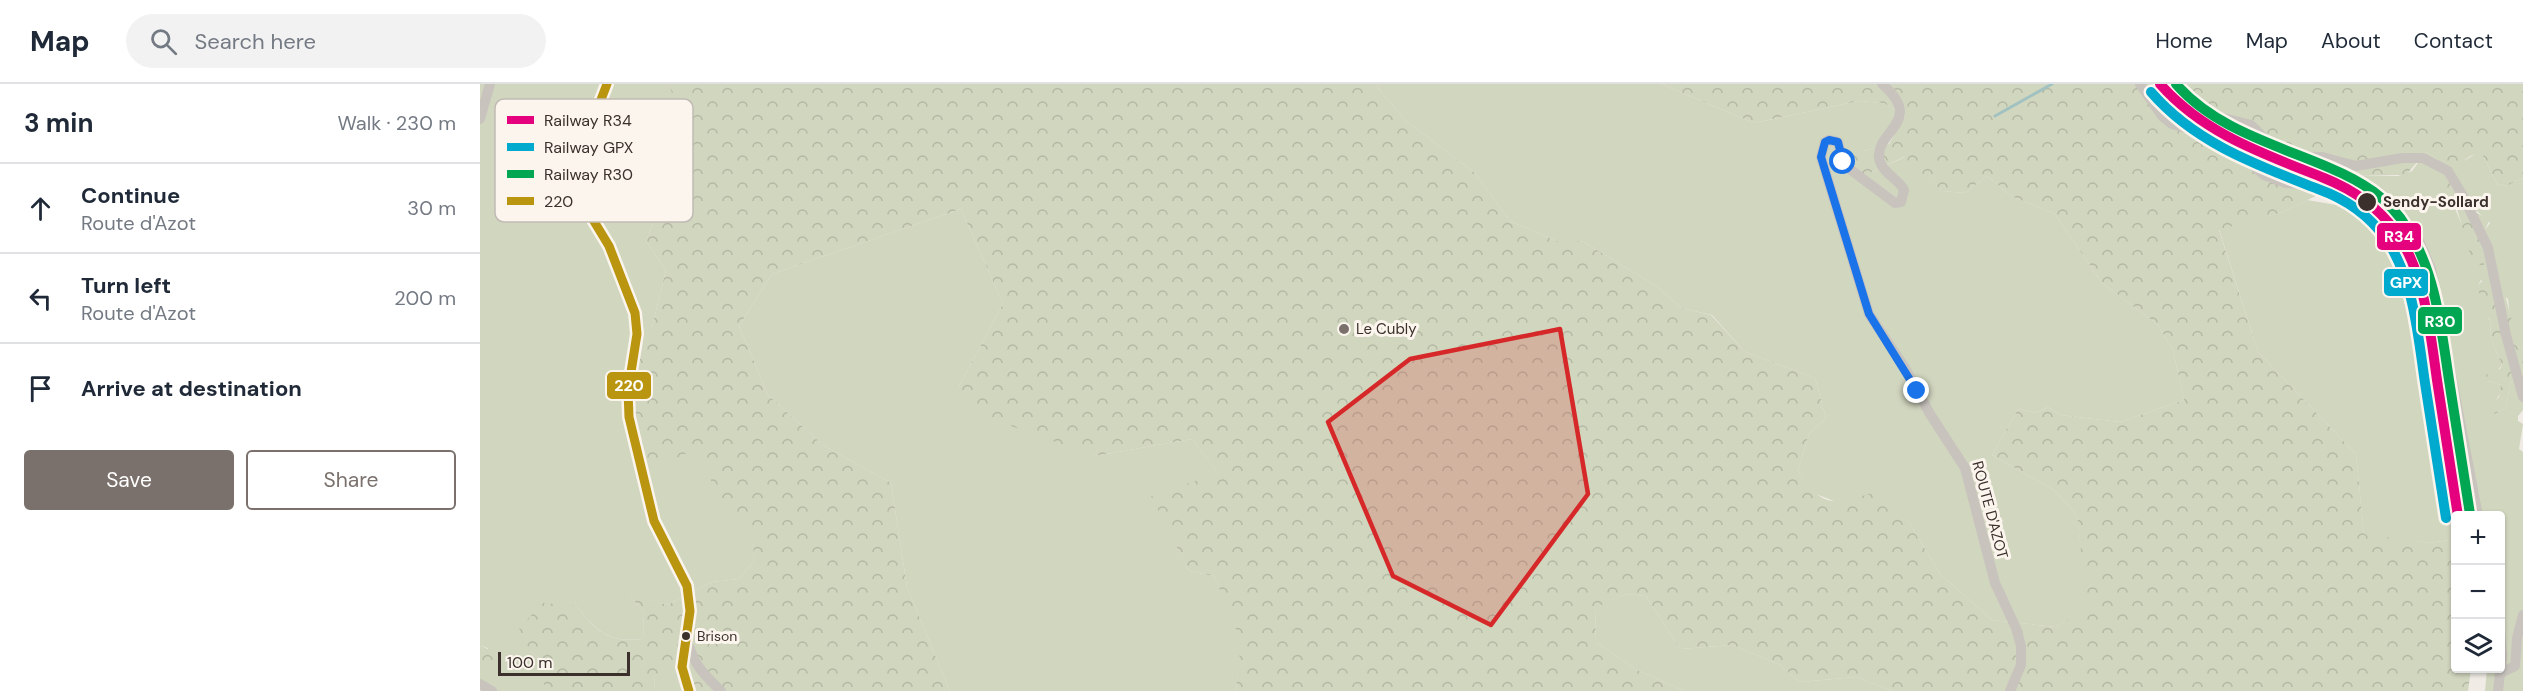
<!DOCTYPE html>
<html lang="en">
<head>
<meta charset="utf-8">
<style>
  body { margin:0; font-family:"DM Sans",sans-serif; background:#f2f2f3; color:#1f2937 }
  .controls { position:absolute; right:18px; bottom:18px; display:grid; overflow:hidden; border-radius:6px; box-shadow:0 2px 4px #0004 }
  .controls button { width:54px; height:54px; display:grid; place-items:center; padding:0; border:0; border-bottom:2px solid #e0e1e3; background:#fff; color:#1f2937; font:30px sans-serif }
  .scale { position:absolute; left:18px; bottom:15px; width:132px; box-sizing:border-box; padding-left:6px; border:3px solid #3b302b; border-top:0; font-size:16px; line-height:21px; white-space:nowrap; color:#3b302b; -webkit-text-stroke:4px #fbf5ee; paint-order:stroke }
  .stop { position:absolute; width:18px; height:18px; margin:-14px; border:4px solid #1a73e8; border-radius:50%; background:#fff }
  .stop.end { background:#1a73e8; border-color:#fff; box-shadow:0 2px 6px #0008 }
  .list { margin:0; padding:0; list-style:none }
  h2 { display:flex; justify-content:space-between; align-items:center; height:78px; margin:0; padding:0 24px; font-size:26px }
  h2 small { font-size:20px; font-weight:400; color:#747a83 }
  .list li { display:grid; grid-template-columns:39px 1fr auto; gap:18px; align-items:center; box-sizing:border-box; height:90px; padding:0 24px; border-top:2px solid #e0e1e3 }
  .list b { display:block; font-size:22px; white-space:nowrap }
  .list p { margin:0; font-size:20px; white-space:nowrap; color:#747a83 }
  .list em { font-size:20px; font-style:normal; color:#747a83 }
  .actions { display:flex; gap:12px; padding:18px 24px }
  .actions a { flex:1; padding:14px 0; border:2px solid #7a716c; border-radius:6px; text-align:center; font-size:21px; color:#7a716c }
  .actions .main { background:#7a716c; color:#fff }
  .icon { flex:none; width:33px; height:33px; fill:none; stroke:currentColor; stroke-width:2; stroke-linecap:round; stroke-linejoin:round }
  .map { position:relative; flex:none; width:2043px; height:607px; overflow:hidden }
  header { display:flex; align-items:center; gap:36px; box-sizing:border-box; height:84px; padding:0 30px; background:#fff; border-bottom:2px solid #e0e1e3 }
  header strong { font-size:28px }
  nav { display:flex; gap:33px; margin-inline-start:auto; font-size:21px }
  .search { width:420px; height:54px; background:#f2f2f3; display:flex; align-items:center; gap:15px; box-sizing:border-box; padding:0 21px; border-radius:33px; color:#747a83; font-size:22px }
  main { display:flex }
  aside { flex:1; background:#fff }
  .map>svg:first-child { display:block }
</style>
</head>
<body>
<header>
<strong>Map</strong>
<div class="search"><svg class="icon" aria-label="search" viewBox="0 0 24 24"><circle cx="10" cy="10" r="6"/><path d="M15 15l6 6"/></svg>Search here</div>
<nav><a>Home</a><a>Map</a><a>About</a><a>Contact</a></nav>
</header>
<main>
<aside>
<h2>3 min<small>Walk · 230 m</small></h2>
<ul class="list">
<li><svg class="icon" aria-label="ahead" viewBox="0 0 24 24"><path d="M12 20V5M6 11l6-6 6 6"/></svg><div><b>Continue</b><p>Route d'Azot</p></div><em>30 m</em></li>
<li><svg class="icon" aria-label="left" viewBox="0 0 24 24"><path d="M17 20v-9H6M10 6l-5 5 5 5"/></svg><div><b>Turn left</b><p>Route d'Azot</p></div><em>200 m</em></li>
<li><svg class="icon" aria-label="arrive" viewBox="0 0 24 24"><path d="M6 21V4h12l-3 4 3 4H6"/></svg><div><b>Arrive at destination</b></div></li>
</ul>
<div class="actions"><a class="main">Save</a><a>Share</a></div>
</aside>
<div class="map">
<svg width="2043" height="607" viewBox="0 0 2043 607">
  <defs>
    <pattern id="forest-crowns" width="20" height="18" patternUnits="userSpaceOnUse" patternTransform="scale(1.5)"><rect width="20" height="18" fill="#d1d6bf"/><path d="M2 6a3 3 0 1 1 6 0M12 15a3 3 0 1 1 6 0" fill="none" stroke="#b4b8a4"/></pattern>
  </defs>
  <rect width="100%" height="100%" fill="#f0ebe5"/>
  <g fill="#d1d6bf" fill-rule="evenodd">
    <path d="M0,0H188L193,8L170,34L157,63L176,132L166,157L186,186L172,243L256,427L273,441L274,477L259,495L232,498L187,521L149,511L164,528L163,555C130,559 116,548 97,522L50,567L64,577V607H0L8,564L0,562Z"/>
    <path d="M895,0H1181L1274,39L1378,17L1404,19L1425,32L1408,60L1383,67L1392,88L1425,73L1462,107L1485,109L1507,92L1531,112L1575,130L1622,199L1677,240L1693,266L1704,316L1640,338L1580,331L1568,323L1556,329L1538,325L1512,371L1574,406L1597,431L1608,521L1576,543L1512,536L1460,490L1429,438L1359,419L1331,408L1318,386L1329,350L1346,334L1335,294L1265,268L1232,231L1201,224L1178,203L1102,157H1077L1030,137L995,89L926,37Z"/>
    <path d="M1946,68L1971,85L1995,70H2002L2017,100L2026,102L2043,94V266L2033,259L2028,215L2001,196L1998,201L2008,234L2011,237L2010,253L2022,281L2008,297L2021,301L2022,306L2015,318V330L2026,324L2030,300L2043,289V326L2038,332V337L2043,340L2039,365L2043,368V607H2005L2007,585L2020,584V432L1981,431L1945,195L1929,159L1912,136L1865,98L1878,91L1918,92L1932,87ZM1972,117L1998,128L2010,139L2005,146L1989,159Z"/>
    <path d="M1827,116L1892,127L1911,160L1927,197L1946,315L1966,374L1975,455L1950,459L1884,451L1876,370L1778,268L1739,145L1803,128Z"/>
    <path d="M481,125L523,220L479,302L615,372L712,355L739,390L672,412L709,487L734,492L762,557L756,607H470L427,503L411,399L343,361L288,311L259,242L292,190Z"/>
    <path d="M1146,510L1166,512L1200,565L1252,561L1298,580L1320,598L1376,593L1413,607H1205L1157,586L1116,558L1115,523Z"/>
    <path d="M188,580L203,607H174L175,592Z"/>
  </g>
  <g fill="url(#forest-crowns)">
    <path d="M188,0H895L926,37L995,89L1030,137L1077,157H1102L1178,203L1201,224L1231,231L1265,268L1335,294L1346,334L1329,350L1318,386C1341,424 1353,421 1392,409L1429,438L1460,490L1512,536L1576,543L1607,521L1597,431L1574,406L1512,371L1538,325L1556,329L1568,323L1580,331L1640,338L1704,316L1693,266L1677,240L1622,199L1575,130L1531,112L1507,92L1485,109L1462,107L1424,73L1392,88L1356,94L1355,86L1361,56L1383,67L1409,60L1425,32L1404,19L1378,17L1274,39L1181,0H1674L1679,9L1710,36L1723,41L1789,81L1856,102L1803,128L1739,146L1778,268L1876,370L1884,450L1950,459L1975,455L1976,584L1991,585L1988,607H1413L1376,593L1320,598L1298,580L1252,561L1200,565L1166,512L1146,510L1115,524L1116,558L1157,586L1205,607H756L761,557L734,492L709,487L671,412L738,389L712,355L615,372L497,330L479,302L523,220L481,125L292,190L259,242L288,311L343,361L411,399L427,503L470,607H203L188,581L175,592L174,607H64V577L50,567L39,544L63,519L97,522C116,548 129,559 163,555L164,528L148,510L187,521L232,498L259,495L274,477L272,441L237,413L223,375L224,361L163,390L150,313L158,253L172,243L186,186L166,157L176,132L157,64L170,34L192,8Z"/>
    <path d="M1691,0H2043V94L2026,102L2017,100L2002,70C1990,69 1985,75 1978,84L1971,85L1946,68L1926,91H1878L1865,98C1847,83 1826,84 1805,76C1793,71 1785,64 1774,57C1743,39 1714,29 1691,0Z"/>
    <path d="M1977,96L1984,104L1985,124L2010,135L2005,146L2007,174L2003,182L1992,177L1976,122L1966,114L1967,98Z"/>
    <path d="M2005,194L2024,207L2034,245L2033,259L2043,266V289L2030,300L2026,324L2015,330L2009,324L2019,313L2021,301L2008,297L2006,292L2008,286L2020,285L2022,281L2010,253L2011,237L2001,225L1998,201Z"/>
    <path d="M0,562C20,567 24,584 10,598H0Z"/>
  </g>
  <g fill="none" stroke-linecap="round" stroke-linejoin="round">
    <path stroke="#a1c2c1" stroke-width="3" d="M1515,32L1572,0"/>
    <g stroke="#c9c3be" stroke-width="10">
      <path d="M127,0L104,60L101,106L109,129L129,162L155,229L157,250L148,307L149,333L174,437L207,502L210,527L202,583L209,607"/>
      <path d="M1402,0C1445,37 1397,46 1399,73C1400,88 1418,94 1424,106L1421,118L1415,119L1367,83L1363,78L1358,58L1349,56L1345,58L1341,73L1389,230L1425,284L1450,330L1485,384L1515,499L1536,544L1541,562V581L1530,607"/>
      <path d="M1660,0L1682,32L1692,40L1729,51L1748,60L1784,91L1806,99L1841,101L1918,134L1939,157L1951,185L1998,432"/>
      <path d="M1670,8L1697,30L1707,33L1724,29L1771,41L1799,69L1808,74L1842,73L1876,82L1922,74H1943L1968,87L1983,112L2008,164L2026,251L2043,313"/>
      <path d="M0,35L10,0"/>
      <path d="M206,554C214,580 221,588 241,607"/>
      <path d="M2021,589L2035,582L2037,554L2043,531"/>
      <path d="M0,600L12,607"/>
      <path d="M2018,607L2022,572L2020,545"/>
    </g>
    <defs>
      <path id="bus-1" d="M127,0L104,60L101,106L109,129L129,162L155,229L157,250L148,307L149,333L174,437L207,502L210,527L202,583L209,607"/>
    </defs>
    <use href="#bus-1" stroke="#fbf5ee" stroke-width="14"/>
    <use href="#bus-1" stroke="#ba950f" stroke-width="9"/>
    <defs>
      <path id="rail-1" d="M1680,0C1724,50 1784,70 1844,94C1874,106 1897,122 1916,148C1945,189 1950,247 1957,296C1964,341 1971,386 1978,432"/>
      <path id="rail-2" d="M1671,8C1715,59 1777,81 1838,105C1866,115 1889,131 1906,155C1934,196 1938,252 1945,299C1952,344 1959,389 1966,434"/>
      <path id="rail-3" d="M1696,0C1735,45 1797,61 1850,84C1881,97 1909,114 1927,144C1956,189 1961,244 1969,296C1976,341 1983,385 1990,430"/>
    </defs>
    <use href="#rail-1" stroke="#fbf5ee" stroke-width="15"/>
    <use href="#rail-2" stroke="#fbf5ee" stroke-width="15"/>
    <use href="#rail-3" stroke="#fbf5ee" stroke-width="15"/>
    <use href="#rail-1" stroke="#e5007d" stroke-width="10"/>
    <use href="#rail-2" stroke="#00a9ce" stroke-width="10"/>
    <use href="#rail-3" stroke="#00a651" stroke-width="10"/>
  </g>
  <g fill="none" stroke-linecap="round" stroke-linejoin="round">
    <path stroke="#1a73e8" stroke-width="8" d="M1363,78L1358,58L1349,56L1345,58L1341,73L1389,230L1437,307"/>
  </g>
  <path fill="#d62828" fill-opacity="0.2" stroke="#d62828" stroke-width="4.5" stroke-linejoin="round" d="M1080,245L1108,410L1011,541L913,492L848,338L930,275Z"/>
  <g fill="#3b302b" stroke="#fbf5ee" stroke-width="2">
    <circle cx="1887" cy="118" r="10"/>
    <circle cx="206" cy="552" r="5"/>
  </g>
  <circle fill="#7a716c" stroke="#fbf5ee" stroke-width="2" cx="864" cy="245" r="6"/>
  <g text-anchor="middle" stroke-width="6" stroke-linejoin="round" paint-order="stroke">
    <g font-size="14" fill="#3b302b" stroke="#fbf5ee" text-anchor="start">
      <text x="217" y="557">Brison</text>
    </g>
    <g font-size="15" font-weight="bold" fill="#3b302b" stroke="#fbf5ee" text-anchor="start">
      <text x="1903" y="123">Sendy-Sollard</text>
    </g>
    <g font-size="15" fill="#3b302b" stroke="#fbf5ee" text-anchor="start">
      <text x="876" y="250">Le Cubly</text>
    </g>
    <g font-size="15" fill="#3b302b" stroke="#fbf5ee">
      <text transform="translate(1510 426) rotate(75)" y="5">ROUTE D'AZOT</text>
    </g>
  </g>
  <rect x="15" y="15" width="198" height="123" rx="9" fill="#fbf5ee" stroke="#c1bab4" stroke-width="1.5"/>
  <rect x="27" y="32" width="27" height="8" fill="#e5007d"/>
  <rect x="27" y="59" width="27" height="8" fill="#00a9ce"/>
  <rect x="27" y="86" width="27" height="8" fill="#00a651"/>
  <rect x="27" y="113" width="27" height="8" fill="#ba950f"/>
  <g font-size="16" fill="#3b302b">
    <text x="64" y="42">Railway R34</text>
    <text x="64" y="69">Railway GPX</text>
    <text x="64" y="96">Railway R30</text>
    <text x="64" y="123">220</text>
  </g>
  <g stroke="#fbf5ee" stroke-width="2">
    <rect x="1896" y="138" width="46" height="29" rx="6" fill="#e5007d"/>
    <rect x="1903" y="184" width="46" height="29" rx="6" fill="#00a9ce"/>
    <rect x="1937" y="222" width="46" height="29" rx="6" fill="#00a651"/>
    <rect x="126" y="287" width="46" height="29" rx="6" fill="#ba950f"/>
  </g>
  <g font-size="16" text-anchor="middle" font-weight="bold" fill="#fff">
    <text x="1919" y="158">R34</text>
    <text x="1926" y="204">GPX</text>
    <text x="1960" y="243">R30</text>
    <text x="149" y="307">220</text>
  </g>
</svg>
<div class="controls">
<button>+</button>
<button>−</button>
<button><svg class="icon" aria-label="layers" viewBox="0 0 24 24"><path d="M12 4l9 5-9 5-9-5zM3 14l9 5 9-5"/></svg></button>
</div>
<div class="scale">100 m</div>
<div class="stop" style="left:1363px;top:78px"></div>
<div class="stop end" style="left:1437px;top:307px"></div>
</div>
</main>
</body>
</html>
